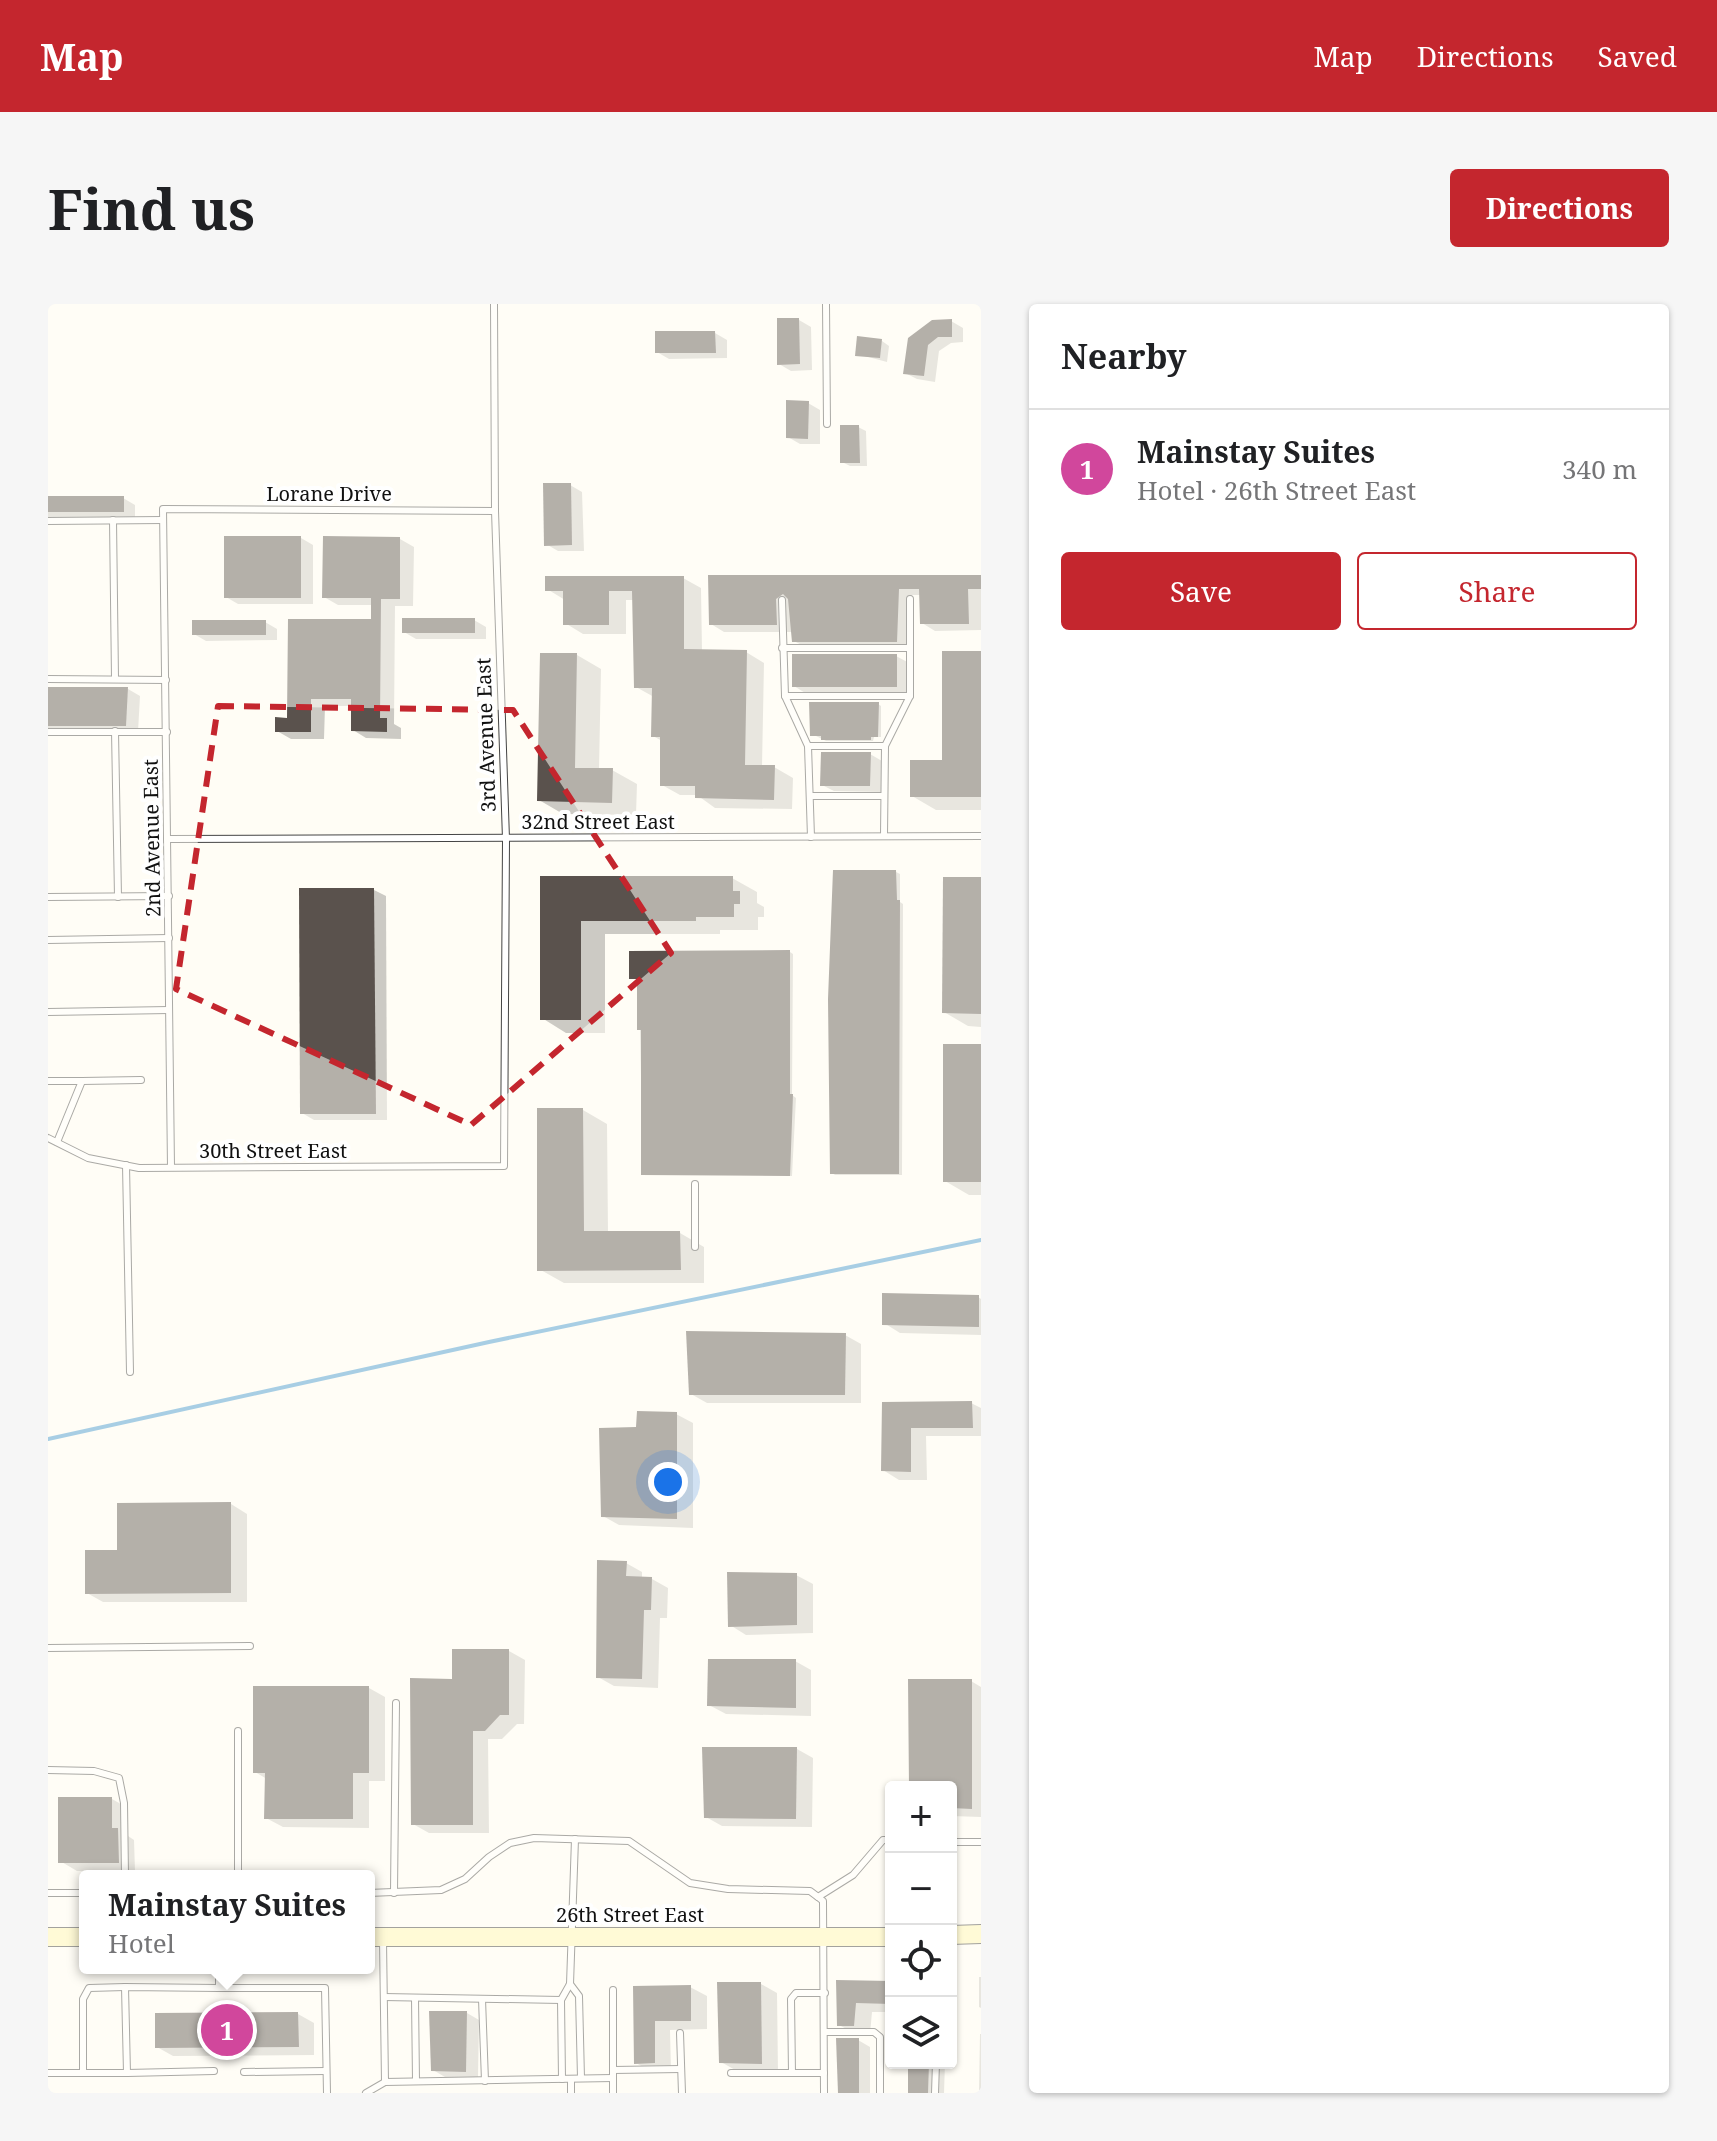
<!DOCTYPE html>
<html lang="en">
<head>
<meta charset="utf-8">
<style>
  body { margin:0; font-family:"Noto Serif",serif; background:#f6f6f6; color:#202124 }
  .controls { position:absolute; right:24px; bottom:24px; display:grid; overflow:hidden; border-radius:8px; box-shadow:0 2px 6px #0004 }
  .controls button { width:72px; height:72px; display:grid; place-items:center; padding:0; border:0; border-bottom:2px solid #e0e0e0; background:#fff; color:#202124; font:40px sans-serif }
  .you { position:absolute; left:620px; top:1178px; width:28px; height:28px; margin:-20px; border:6px solid #fff; border-radius:50%; background:#1a73e8; box-shadow:0 0 0 12px #1a73e833 }
  .badge { display:grid; place-items:center; width:52px; height:52px; border-radius:50%; background:#c4262e; color:#fff; font-size:26px; font-weight:700 }
  .pin { position:absolute; translate:-50% -50%; border:4px solid #fff; box-shadow:0 2px 8px #0006 }
  .popup { position:absolute; left:31px; top:1566px; width:296px; height:104px; box-sizing:border-box; display:grid; place-content:center; border-radius:8px; background:#fff; filter:drop-shadow(0 2px 6px #0005); font-size:26px; white-space:nowrap; color:#757577 }
  .popup b { font-size:30px; color:#202124 }
  .popup::after { content:''; position:absolute; left:50%; top:100%; margin-left:-16px; border:16px solid transparent; border-top-color:#fff }
  .list { margin:0; padding:0; list-style:none }
  h2 { display:flex; justify-content:space-between; align-items:center; height:104px; margin:0; padding:0 32px; font-size:34px }
  h2 small { font-size:26px; font-weight:400; color:#757577 }
  .list li { display:grid; grid-template-columns:52px 1fr auto; gap:24px; align-items:center; box-sizing:border-box; height:120px; padding:0 32px; border-top:2px solid #e0e0e0 }
  .list b { display:block; font-size:30px; white-space:nowrap }
  .list p { margin:0; font-size:26px; white-space:nowrap; color:#757577 }
  .list em { font-size:26px; font-style:normal; color:#757577 }
  .actions { display:flex; gap:16px; padding:24px 32px }
  .actions a { flex:1; padding:18px 0; border:2px solid #c4262e; border-radius:8px; text-align:center; font-size:28px; color:#c4262e }
  .actions .main { background:#c4262e; color:#fff }
  .icon { flex:none; width:44px; height:44px; fill:none; stroke:currentColor; stroke-width:2; stroke-linecap:round; stroke-linejoin:round }
  .map { position:relative; flex:none; width:933px; height:1789px; overflow:hidden; border-radius:8px }
  header { display:flex; align-items:center; gap:48px; box-sizing:border-box; height:112px; padding:0 40px; background:#c4262e; color:#fff }
  header strong { font-size:38px }
  nav { display:flex; gap:44px; margin-inline-start:auto; font-size:28px }
  .intro { display:flex; align-items:center; justify-content:space-between; box-sizing:border-box; height:192px; padding:0 48px }
  h1 { margin:0; font-size:56px }
  .button { padding:20px 36px; border-radius:8px; background:#c4262e; color:#fff; font-size:28px; font-weight:700 }
  main { display:flex; gap:48px; padding:0 48px }
  aside { flex:1; background:#fff; border-radius:8px; box-shadow:0 2px 6px #0004 }
  .map>svg:first-child { display:block }
</style>
</head>
<body>
<header>
<strong>Map</strong>
<nav><a>Map</a><a>Directions</a><a>Saved</a></nav>
</header>
<div class="intro"><h1>Find us</h1><a class="button">Directions</a></div>
<main>
<div class="map">
<svg width="933" height="1789" viewBox="0 0 933 1789">
  <rect width="100%" height="100%" fill="#fffdf5"/>
  <g fill="#0003">
    <path d="M751,16L763,23L764,66L743,67L731,60Z"/>
    <path d="M903,17L915,24V38L903,39L891,47L887,78L869,75L857,69L861,35Z"/>
    <path d="M667,29L679,36V54L621,55L609,48Z"/>
    <path d="M834,37L841,42L839,58L809,50Z"/>
    <path d="M760,99L772,106V140H752L740,133Z"/>
    <path d="M810,123L818,127L819,162H802L794,158Z"/>
    <path d="M522,181L534,188L536,247H510L498,240Z"/>
    <path d="M0,194H75L87,201V214H0Z"/>
    <path d="M253,234L265,241V300H190L178,293Z"/>
    <path d="M352,235L366,243L365,302H347L346,420L353,424V435L318,434L305,426V402H277L276,435H243L229,427L325,317V301H290L276,293Z"/>
    <path d="M662,273H933V326L887,327L874,319V291H864L862,342L759,344L746,337L745,328H676L663,320Z"/>
    <path d="M635,274L653,284L654,347L698,348L716,359L714,463H726L745,474L744,505L667,504L649,491H632L614,481V437L605,432L606,393L588,383L586,296H578V330H535L517,319V296L499,285Z"/>
    <path d="M426,316L438,323V335H368L356,328Z"/>
    <path d="M217,318L229,325V336L158,337L146,330Z"/>
    <path d="M933,349V506H888L864,492L896,458Z"/>
    <path d="M529,351L553,365L551,466H564L589,480L588,511L515,510L491,496Z"/>
    <path d="M848,352L865,361V391L762,392L746,382Z"/>
    <path d="M0,385H80L92,392L90,428H0Z"/>
    <path d="M830,400L833,402V433H826L825,437H778L766,431Z"/>
    <path d="M822,450L834,457V488L786,487L774,481Z"/>
    <path d="M848,568L852,570V598L855,600L854,871H787L784,869Z"/>
    <path d="M494,574H684L709,588V599L716,603V613H710V626H672V630H557V729H518L494,714Z"/>
    <path d="M933,575V723L920,722L896,708Z"/>
    <path d="M326,586L338,592L339,816H266L254,809Z"/>
    <path d="M742,648L745,650L744,791L748,794L744,872L595,869L591,676L583,674Z"/>
    <path d="M933,742V891H921L897,877Z"/>
    <path d="M535,806L559,820L560,929H632L656,943V979H516L491,965Z"/>
    <path d="M930,993L933,995V1031L852,1029L836,1019Z"/>
    <path d="M797,1031L813,1040V1099H659L643,1090Z"/>
    <path d="M923,1099L933,1104V1132H878L879,1176H851L835,1166L836,1100Z"/>
    <path d="M628,1110L645,1119V1224L571,1221L555,1212Z"/>
    <path d="M183,1200L199,1210V1298H55L39,1289Z"/>
    <path d="M578,1259L594,1268V1275H604L620,1284L619,1314H612L610,1384L566,1382L550,1373Z"/>
    <path d="M748,1271L765,1280V1329L698,1331L682,1321Z"/>
    <path d="M461,1347L477,1356L476,1420H469L454,1435H440L441,1529H381L365,1520L406,1377Z"/>
    <path d="M747,1357L763,1366V1412L678,1410L661,1401Z"/>
    <path d="M923,1377L933,1383V1513L903,1512V1483H863Z"/>
    <path d="M321,1384L337,1393V1477H321V1524L235,1523L218,1514L219,1475L207,1468Z"/>
    <path d="M749,1445L765,1454L764,1523L674,1522L658,1513Z"/>
    <path d="M64,1495L80,1504V1532L86,1536L87,1567H29L12,1557Z"/>
    <path d="M931,1673H933V1704L931,1703Z"/>
    <path d="M790,1678L843,1679V1708H824L822,1730H808L791,1721Z"/>
    <path d="M713,1680L729,1689L730,1768L689,1767L673,1758Z"/>
    <path d="M642,1683L659,1692V1725L622,1726L623,1768H604L588,1759L587,1684Z"/>
    <path d="M419,1709L431,1716L430,1774L397,1773L385,1766Z"/>
    <path d="M250,1710L266,1719V1751L125,1752L109,1743Z"/>
    <path d="M932,1730H933V1789H931Z"/>
    <path d="M810,1736L822,1743V1789H792Z"/>
    <path d="M863,1759H897L896,1789H862Z"/>
  </g>
  <g fill="none" stroke-linecap="round" stroke-linejoin="round">
    <path stroke="#3f96cf" stroke-width="4" d="M0,1135L441,1038L933,936"/>
  </g>
  <g fill="#5a524d">
    <path d="M729,14H751L752,60L729,61Z"/>
    <path d="M904,15V33H890L880,41L876,72L855,70L860,34L884,16Z"/>
    <path d="M607,27H667L668,49H607Z"/>
    <path d="M809,32L834,35L832,54L807,52Z"/>
    <path d="M738,96L761,97L760,135L738,134Z"/>
    <path d="M792,121H811L812,159H792Z"/>
    <path d="M495,179H523L524,241L496,242Z"/>
    <rect x="0" y="192" width="76" height="16"/>
    <rect x="176" y="232" width="77" height="62"/>
    <path d="M275,232L352,233V295H333L332,414H339V428L303,427V395H263V428H227V413L239,414L240,315H323V294H274Z"/>
    <path d="M660,271H933V285H920L921,320H872L871,285H851L849,338H744L740,295L735,290L728,295L729,321H661Z"/>
    <path d="M497,272H636V345L699,346L697,461H727L726,496L647,494V482H612V433H603L604,384H586L584,287H561V321H515V287H497Z"/>
    <rect x="354" y="314" width="73" height="15"/>
    <rect x="144" y="316" width="74" height="15"/>
    <path d="M894,347H933V493H862V456H894Z"/>
    <path d="M492,349H529L527,464H565L564,499L489,497Z"/>
    <rect x="744" y="350" width="105" height="33"/>
    <path d="M0,383H80L78,422H0Z"/>
    <path d="M761,398H831L830,433H823V436H773V432H762Z"/>
    <path d="M773,448H823L822,482H772Z"/>
    <path d="M785,566H848L849,596H852L851,870H782L780,695Z"/>
    <path d="M492,572H685V587H692V600H686V613H648V617H533V716H492Z"/>
    <path d="M895,573H933V710L894,709Z"/>
    <path d="M251,584H326L328,810H252Z"/>
    <path d="M742,646V790H745L742,872L593,871V726H589V675H581V647Z"/>
    <rect x="895" y="740" width="38" height="138"/>
    <path d="M489,804H535L536,927H632L633,966L489,967Z"/>
    <path d="M834,989L931,991V1023L834,1021Z"/>
    <path d="M638,1027L798,1029L797,1091H641Z"/>
    <path d="M924,1097L925,1124H863V1168L833,1167L834,1098Z"/>
    <path d="M589,1107L629,1108V1215L553,1213L551,1124L588,1123Z"/>
    <path d="M183,1198V1289L37,1290V1246H69V1199Z"/>
    <path d="M549,1256L579,1257L578,1272L604,1273L603,1306H596L594,1375L548,1374Z"/>
    <path d="M679,1268L749,1269V1321L680,1323Z"/>
    <path d="M404,1345H461V1411H452L437,1427H425V1521H363L362,1374L404,1375Z"/>
    <path d="M660,1355H748V1404L659,1402Z"/>
    <path d="M860,1375H924V1505L903,1504V1483H861Z"/>
    <path d="M205,1382H321V1469H305V1515H216L217,1469H205Z"/>
    <path d="M654,1443H749L748,1515L656,1514Z"/>
    <path d="M10,1493H64V1524H70L71,1559H10Z"/>
    <path d="M788,1676L843,1677V1700L808,1699L806,1722H789Z"/>
    <path d="M669,1678H713L714,1760L671,1759Z"/>
    <path d="M643,1681V1717H607V1759L586,1760L585,1682Z"/>
    <path d="M381,1707H419L418,1768L383,1767Z"/>
    <path d="M250,1708L251,1743L107,1744V1709Z"/>
    <path d="M788,1734H811V1789H790Z"/>
    <path d="M860,1759H881L880,1789H860Z"/>
  </g>
  <g fill="none" stroke-linecap="round" stroke-linejoin="round">
    <defs>
      <g id="service">
        <path d="M778,0L779,120"/>
        <path d="M65,216L67,375"/>
        <path d="M0,217L115,216"/>
        <path d="M734,296L737,392L760,442L763,533"/>
        <path d="M734,344H862"/>
        <path d="M0,375L118,376"/>
        <path d="M737,392H862"/>
        <path d="M67,427L70,593"/>
        <path d="M0,428H119"/>
        <path d="M760,442H837"/>
        <path d="M762,492H836"/>
        <path d="M836,532L837,442L862,392V295"/>
        <path d="M119,535L933,532"/>
        <path d="M0,593L121,592"/>
        <path d="M0,636L121,634"/>
        <path d="M0,708L121,706"/>
        <path d="M0,777H34L9,838"/>
        <path d="M34,777L93,776"/>
        <path d="M0,834L40,854L91,864L456,862L458,535L447,207L446,0"/>
        <path d="M78,861L82,1068"/>
        <path d="M123,863L115,205L447,207"/>
        <path d="M647,880V943"/>
        <path d="M0,1344L202,1342"/>
        <path d="M0,1466L46,1467L71,1474L76,1499L77,1572"/>
        <path d="M903,1538H933"/>
        <path d="M190,1572V1427"/>
        <path d="M0,1589H37"/>
        <path d="M321,1589L393,1586L417,1575L441,1553L462,1539L486,1534L581,1537L642,1579L680,1585L762,1587L770,1593L805,1571L835,1536H843"/>
        <path d="M346,1589L348,1399"/>
        <path d="M770,1593L775,1597L776,1789"/>
        <path d="M335,1637L337,1778L565,1774"/>
        <path d="M171,1664V1684H277L279,1789"/>
        <path d="M522,1680L531,1692L533,1774"/>
        <path d="M336,1693L513,1696"/>
        <path d="M367,1694L368,1777"/>
        <path d="M434,1695L437,1777"/>
        <path d="M777,1728H826L832,1733V1789"/>
        <path d="M632,1729L634,1789"/>
        <path d="M565,1766L633,1765"/>
        <path d="M196,1768L278,1767"/>
        <path d="M0,1769H79L77,1683L171,1684"/>
        <path d="M35,1769V1695L41,1684L77,1683"/>
        <path d="M79,1769L166,1767"/>
        <path d="M683,1769H776"/>
        <path d="M744,1769L743,1695L748,1689H777"/>
        <path d="M514,1775L513,1696L522,1680L527,1535"/>
        <path d="M523,1775V1789"/>
        <path d="M318,1789L337,1778"/>
        <path d="M565,1789V1686"/>
        <path d="M887,1789L888,1759"/>
      </g>
      <g id="secondary">
        <path d="M903,1631L933,1630"/>
        <path d="M0,1633H37"/>
        <path d="M321,1633H843"/>
      </g>
    </defs>
    <use href="#service" stroke="#444" stroke-width="8"/>
    <use href="#secondary" stroke="#333" stroke-width="20"/>
    <use href="#service" stroke="#fff" stroke-width="6"/>
    <use href="#secondary" stroke="#fff6b0" stroke-width="18"/>
  </g>
  <path d="M0 0H933V1789H0ZM170,402L465,406L623,649L423,821L128,685Z" fill="#fffdf5" fill-opacity=".55" fill-rule="evenodd"/>
  <path fill="none" stroke="#c4262e" stroke-width="6" stroke-dasharray="16 10" stroke-linejoin="round" d="M170,402L465,406L623,649L423,821L128,685Z"/>
  <g text-anchor="middle" stroke-width="8" stroke-linejoin="round" paint-order="stroke">
    <g font-size="20" fill="#111" stroke="#fff">
      <text x="281" y="197">Lorane Drive</text>
      <text transform="translate(438 431) rotate(-92)" y="7">3rd Avenue East</text>
      <text x="550" y="525">32nd Street East</text>
      <text transform="translate(104 534) rotate(-91)" y="7">2nd Avenue East</text>
      <text x="225" y="854">30th Street East</text>
      <text x="582" y="1618">26th Street East</text>
    </g>
  </g>
</svg>
<div class="controls">
<button>+</button>
<button>−</button>
<button><svg class="icon" aria-label="locate" viewBox="0 0 24 24"><circle cx="12" cy="12" r="6"/><path d="M12 2v4M12 18v4M2 12h4M18 12h4"/></svg></button>
<button><svg class="icon" aria-label="layers" viewBox="0 0 24 24"><path d="M12 4l9 5-9 5-9-5zM3 14l9 5 9-5"/></svg></button>
</div>
<div class="you"></div>
<div class="pin badge" style="left:179px;top:1726px;background:#d1479c">1</div>
<div class="popup"><b>Mainstay Suites</b>Hotel</div>
</div>
<aside>
<h2>Nearby<small></small></h2>
<ul class="list">
<li><span class="badge" style="background:#d1479c">1</span><div><b>Mainstay Suites</b><p>Hotel · 26th Street East</p></div><em>340 m</em></li>
</ul>
<div class="actions"><a class="main">Save</a><a>Share</a></div>
</aside>
</main>
</body>
</html>
